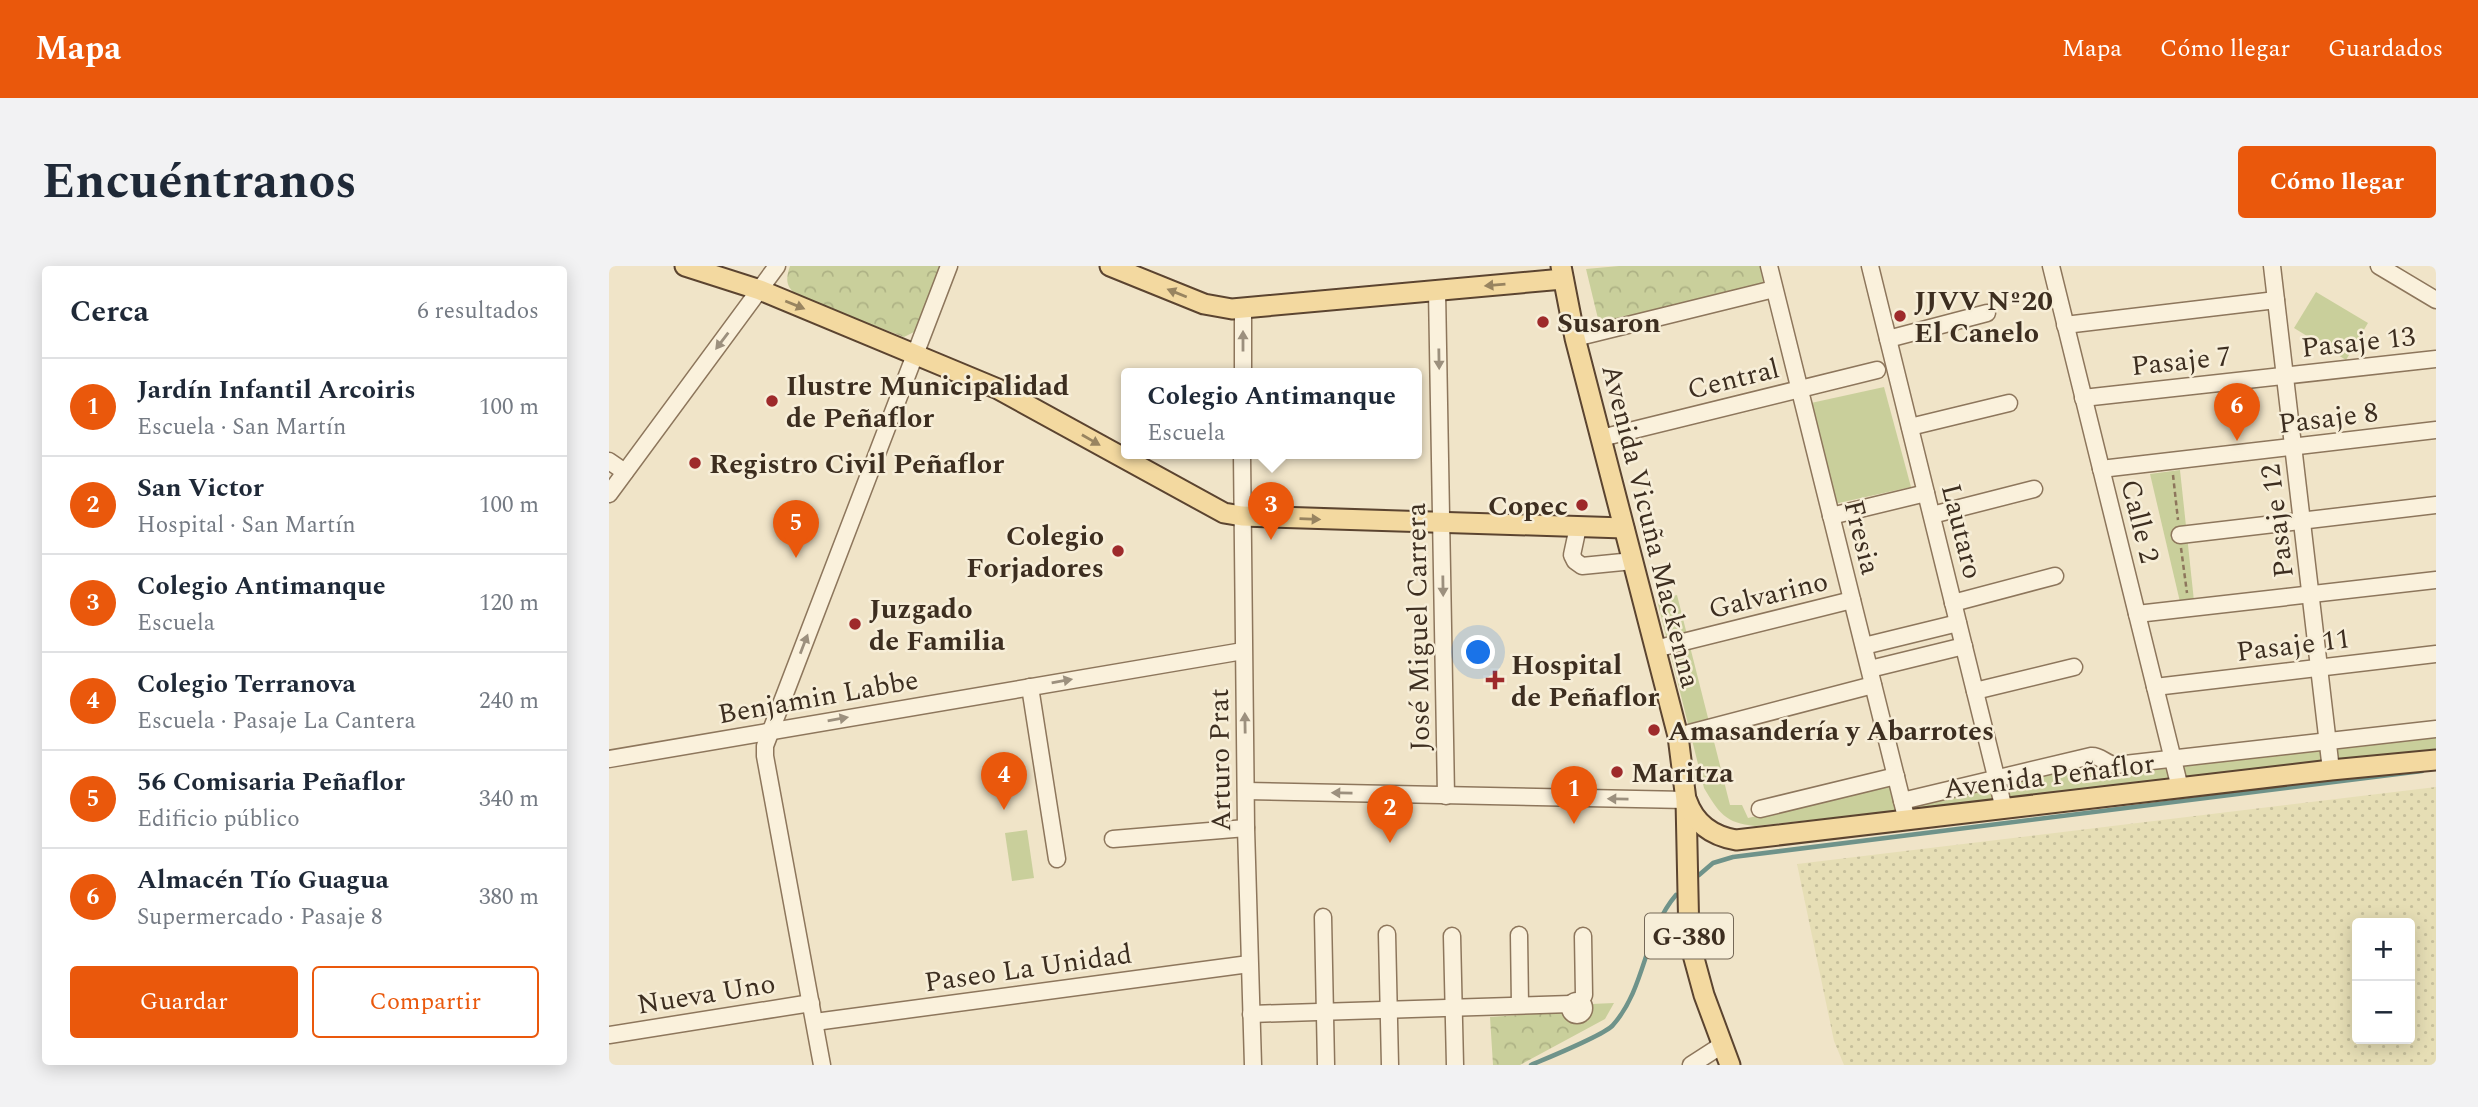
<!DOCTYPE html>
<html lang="es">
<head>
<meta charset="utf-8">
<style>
  body { margin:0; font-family:Spectral,serif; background:#f2f2f3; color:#1f2937 }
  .controls { position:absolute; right:21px; bottom:21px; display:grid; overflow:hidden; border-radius:7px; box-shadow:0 4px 18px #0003 }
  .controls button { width:63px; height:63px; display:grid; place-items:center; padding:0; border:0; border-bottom:2px solid #e0e1e3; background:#fff; color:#1f2937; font:35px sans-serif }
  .you { position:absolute; left:870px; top:387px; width:24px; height:24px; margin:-18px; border:5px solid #fff; border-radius:50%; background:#1a73e8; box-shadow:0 0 0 10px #1a73e833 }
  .badge { display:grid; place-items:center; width:46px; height:46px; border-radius:50%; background:#ea580c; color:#fff; font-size:23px; font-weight:700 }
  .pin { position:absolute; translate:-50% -58px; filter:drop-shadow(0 2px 4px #0008) }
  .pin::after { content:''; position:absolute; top:37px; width:24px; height:21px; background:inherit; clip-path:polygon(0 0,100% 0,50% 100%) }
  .popup { position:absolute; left:512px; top:102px; width:301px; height:91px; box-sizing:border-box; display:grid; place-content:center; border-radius:7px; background:#fff; filter:drop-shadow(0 2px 5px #0005); font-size:23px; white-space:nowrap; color:#747a83 }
  .popup b { font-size:26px; color:#1f2937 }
  .popup::after { content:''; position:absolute; left:50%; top:100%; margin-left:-14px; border:14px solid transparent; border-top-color:#fff }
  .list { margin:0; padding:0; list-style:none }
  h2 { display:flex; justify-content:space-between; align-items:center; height:91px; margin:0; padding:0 28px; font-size:30px }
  h2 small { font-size:23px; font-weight:400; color:#747a83 }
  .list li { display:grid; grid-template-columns:46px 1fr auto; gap:21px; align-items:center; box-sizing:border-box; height:98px; padding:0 28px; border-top:2px solid #e0e1e3 }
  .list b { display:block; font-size:26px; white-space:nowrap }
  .list p { margin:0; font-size:23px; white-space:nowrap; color:#747a83 }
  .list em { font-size:23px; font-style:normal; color:#747a83 }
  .actions { display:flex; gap:14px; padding:21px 28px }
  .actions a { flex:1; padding:16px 0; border:2px solid #ea580c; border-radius:7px; text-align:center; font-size:24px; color:#ea580c }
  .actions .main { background:#ea580c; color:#fff }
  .map { position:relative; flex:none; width:1827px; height:799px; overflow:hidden; border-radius:7px }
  header { display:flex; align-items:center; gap:42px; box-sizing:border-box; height:98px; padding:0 35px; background:#ea580c; color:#fff }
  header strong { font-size:33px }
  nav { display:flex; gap:38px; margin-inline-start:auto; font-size:24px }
  .intro { display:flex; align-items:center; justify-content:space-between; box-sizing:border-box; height:168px; padding:0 42px }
  h1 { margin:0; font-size:49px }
  .button { padding:18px 32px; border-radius:7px; background:#ea580c; color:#fff; font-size:24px; font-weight:700 }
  main { display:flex; gap:42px; padding:0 42px }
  aside { flex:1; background:#fff; border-radius:7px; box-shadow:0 4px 18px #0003 }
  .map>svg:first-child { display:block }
</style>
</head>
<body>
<header>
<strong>Mapa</strong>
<nav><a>Mapa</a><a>Cómo llegar</a><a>Guardados</a></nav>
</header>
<div class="intro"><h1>Encuéntranos</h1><a class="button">Cómo llegar</a></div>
<main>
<aside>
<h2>Cerca<small>6 resultados</small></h2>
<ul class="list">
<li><span class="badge">1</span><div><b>Jardín Infantil Arcoiris</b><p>Escuela · San Martín</p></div><em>100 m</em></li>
<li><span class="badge">2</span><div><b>San Victor</b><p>Hospital · San Martín</p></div><em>100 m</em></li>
<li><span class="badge">3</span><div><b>Colegio Antimanque</b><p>Escuela</p></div><em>120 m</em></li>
<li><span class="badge">4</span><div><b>Colegio Terranova</b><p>Escuela · Pasaje La Cantera</p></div><em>240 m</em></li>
<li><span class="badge">5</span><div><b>56 Comisaria Peñaflor</b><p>Edificio público</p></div><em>340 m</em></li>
<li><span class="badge">6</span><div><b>Almacén Tío Guagua</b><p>Supermercado · Pasaje 8</p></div><em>380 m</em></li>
</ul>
<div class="actions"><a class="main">Guardar</a><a>Compartir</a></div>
</aside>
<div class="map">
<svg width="1827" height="799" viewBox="0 0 1827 799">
  <defs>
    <pattern id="farmland-dots" width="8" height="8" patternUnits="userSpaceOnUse" patternTransform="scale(1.75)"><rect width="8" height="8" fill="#e6deb5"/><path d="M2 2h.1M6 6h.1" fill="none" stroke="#c6bf9b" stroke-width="1.8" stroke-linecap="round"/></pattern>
    <pattern id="park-crowns" width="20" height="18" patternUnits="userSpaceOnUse" patternTransform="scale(1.75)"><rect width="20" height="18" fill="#c9cf9b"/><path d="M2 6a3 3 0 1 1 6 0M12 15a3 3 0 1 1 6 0" fill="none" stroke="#aeb285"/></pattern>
  </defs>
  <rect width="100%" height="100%" fill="#f0e4c8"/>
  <path fill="url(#farmland-dots)" fill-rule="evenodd" d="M1827,521V799H1235L1225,775L1188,598ZM1748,657H1801V773H1748Z"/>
  <g fill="#c9cf9b">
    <path d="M1707,26L1759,57L1737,94L1685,62Z"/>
    <path d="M1275,121L1302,221L1225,238L1202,137Z"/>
    <path d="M1571,204L1585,335L1571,336L1541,208Z"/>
    <path d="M1068,329L1121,539H1133L1139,552L1281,519L1286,538L1486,499L1493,506L1827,466V487L1146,560C1116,557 1110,547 1095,522L1048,334Z"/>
    <path d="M418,564L425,612L403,615L396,567Z"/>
  </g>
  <g fill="url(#park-crowns)">
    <path d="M181,0H336L309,64L295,71L191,31C177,22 176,15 181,0Z"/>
    <path d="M1010,0H1151L1155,20L991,61L977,3Z"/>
    <path d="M1005,737L996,753L911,799H884L881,751L952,746L960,755H979L982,738Z"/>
  </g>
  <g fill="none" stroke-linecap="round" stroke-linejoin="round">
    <g stroke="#6f938a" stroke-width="4.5">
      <path d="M1090,609L1104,597L1124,591L1813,505"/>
      <path d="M922,799C938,792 996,769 1004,759C1037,722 1035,666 1067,629"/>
    </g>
    <defs>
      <g id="minor">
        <path d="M1160,0L1298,555"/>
        <path d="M1261,0L1395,543"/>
        <path d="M1442,0L1571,522"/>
        <path d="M1663,0L1722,504"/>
        <path d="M1770,0L1827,34"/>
        <path d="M828,25L837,530"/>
        <path d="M634,43V108"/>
        <path d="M1456,59L1667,34"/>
        <path d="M966,72L1165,23"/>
        <path d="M1279,73L1378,47"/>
        <path d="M1474,132L1827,93"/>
        <path d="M1301,161L1400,137"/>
        <path d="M992,172L1268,104"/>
        <path d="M633,188L637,562L644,799"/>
        <path d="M0,195L16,206"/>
        <path d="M1492,203L1827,164"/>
        <path d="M0,228L168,0"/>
        <path d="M1323,249L1425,223"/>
        <path d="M1222,250L1317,227"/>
        <path d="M969,261L963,289L966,295L973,300L1024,295"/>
        <path d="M1571,269L1827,239"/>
        <path d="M1344,337L1446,310"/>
        <path d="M1528,348L1827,314"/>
        <path d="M1255,380L1349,357"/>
        <path d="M1046,383L1243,334"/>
        <path d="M1261,403L1355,380"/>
        <path d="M421,421L448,593"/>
        <path d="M1546,421L1827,388"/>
        <path d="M1366,425L1465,401"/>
        <path d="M1069,470L1264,419"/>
        <path d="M0,493L634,385"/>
        <path d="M637,525L1077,534"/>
        <path d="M1293,535L1482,490C1492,489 1497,499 1507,499L1827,463"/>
        <path d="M1151,543L1287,510"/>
        <path d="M504,573L637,562"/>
        <path d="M714,651L717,799"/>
        <path d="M778,668L781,799"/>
        <path d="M910,669L911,739"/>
        <path d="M843,670L846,799"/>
        <circle cx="968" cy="742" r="7"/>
        <path d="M971,736L975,729L974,670"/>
        <path d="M642,748L962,738"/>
        <path d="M206,756L640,698"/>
        <path d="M0,769L202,737"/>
        <path d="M213,799L156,490V480L340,0"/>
        <path d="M1082,799L1113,779"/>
      </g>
      <g id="major">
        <path d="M76,0L151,24L389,123L615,247L633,250L1015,262"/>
        <path d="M501,0L595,38L623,43L954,13"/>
        <path d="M952,0L966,72L1069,470L1077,534L1080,674L1095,729L1121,799"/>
        <path d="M1078,535C1086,558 1104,570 1127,574L1722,504L1827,494"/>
      </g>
    </defs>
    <use href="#minor" stroke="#8d765c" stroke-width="19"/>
    <use href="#major" stroke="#5b4430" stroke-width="23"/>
    <g stroke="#8d765c" stroke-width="2.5" stroke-dasharray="5 3.5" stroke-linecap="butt">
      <path d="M1564,209L1569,254"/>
      <path d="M1572,282L1578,327"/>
    </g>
    <use href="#minor" stroke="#faf1dc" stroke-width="16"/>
    <use href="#major" stroke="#f3d9a0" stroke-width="19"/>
  </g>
  <defs><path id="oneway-solid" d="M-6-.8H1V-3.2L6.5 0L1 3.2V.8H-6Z" transform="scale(1.75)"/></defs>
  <g fill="#988460">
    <use href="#oneway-solid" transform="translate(886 19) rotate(175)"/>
    <use href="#oneway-solid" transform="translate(568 27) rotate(-158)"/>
    <use href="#oneway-solid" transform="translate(186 39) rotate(22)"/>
    <use href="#oneway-solid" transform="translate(482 174) rotate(30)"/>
    <use href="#oneway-solid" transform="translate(701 253) rotate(2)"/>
  </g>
  <g fill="#9c907e">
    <use href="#oneway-solid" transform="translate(113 75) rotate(127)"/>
    <use href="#oneway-solid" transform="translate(634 75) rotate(-90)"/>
    <use href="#oneway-solid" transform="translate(830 93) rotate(89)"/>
    <use href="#oneway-solid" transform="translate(834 320) rotate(89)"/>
    <use href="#oneway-solid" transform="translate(195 378) rotate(-69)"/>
    <use href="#oneway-solid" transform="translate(453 415) rotate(-10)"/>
    <use href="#oneway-solid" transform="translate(229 453) rotate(-10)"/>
    <use href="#oneway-solid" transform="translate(636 457) rotate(-91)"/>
    <use href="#oneway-solid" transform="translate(733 527) rotate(-179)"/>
    <use href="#oneway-solid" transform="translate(1009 533) rotate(-179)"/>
  </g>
  <g fill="#9e2a2b" stroke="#f7eed8" stroke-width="2.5">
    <circle cx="1291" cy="50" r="7"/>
    <circle cx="934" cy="56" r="7"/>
    <circle cx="163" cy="135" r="7"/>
    <circle cx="86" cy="197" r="7"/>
    <circle cx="973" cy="239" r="7"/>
    <circle cx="509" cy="285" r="7"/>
    <circle cx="246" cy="358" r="7"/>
    <path d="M882.5 403.5h7v7h7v7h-7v7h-7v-7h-7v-7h7z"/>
    <circle cx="1045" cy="464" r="7"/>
    <circle cx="1008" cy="506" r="7"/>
  </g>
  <g text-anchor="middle" stroke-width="5" stroke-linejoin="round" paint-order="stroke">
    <rect fill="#f7eed8" stroke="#756857" stroke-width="2" x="1036" y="647.5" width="88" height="45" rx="5"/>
    <g font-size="26" font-weight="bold" fill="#3d2e20">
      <text x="1080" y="679">G-380</text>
    </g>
    <g font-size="28" font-weight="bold" fill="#3d2e20" stroke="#f7eed8" text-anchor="start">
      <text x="1305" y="44">JJVV Nº20<tspan x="1305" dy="32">El Canelo</tspan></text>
      <text x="948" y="66">Susaron</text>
      <text x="177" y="129">Ilustre Municipalidad<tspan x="177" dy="32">de Peñaflor</tspan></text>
      <text x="100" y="207">Registro Civil Peñaflor</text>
      <text x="959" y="249" text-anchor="end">Copec</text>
      <text x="495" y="279" text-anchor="end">Colegio<tspan x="495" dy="32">Forjadores</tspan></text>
      <text x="260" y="352">Juzgado<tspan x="260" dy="32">de Familia</tspan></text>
      <text x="902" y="408">Hospital<tspan x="902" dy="32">de Peñaflor</tspan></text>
      <text x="1059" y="474">Amasandería y Abarrotes</text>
      <text x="1022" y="516">Maritza</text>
    </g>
    <g font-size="28" fill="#3d2e20" stroke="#f7eed8">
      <text transform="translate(1749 75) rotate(-6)" y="10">Pasaje 13</text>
      <text transform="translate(1572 94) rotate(-6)" y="10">Pasaje 7</text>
      <text transform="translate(1124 112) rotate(-14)" y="10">Central</text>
      <text transform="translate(1719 151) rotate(-7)" y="10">Pasaje 8</text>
      <text transform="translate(1532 255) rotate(76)" y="10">Calle 2</text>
      <text transform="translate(1667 255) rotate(-97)" y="10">Pasaje 12</text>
      <text transform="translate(1043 260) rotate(76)" y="10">Avenida Vicuña Mackenna</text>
      <text transform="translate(1354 265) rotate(76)" y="10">Lautaro</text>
      <text transform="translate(1254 271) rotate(76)" y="10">Fresia</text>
      <text transform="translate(1159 328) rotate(-14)" y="10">Galvarino</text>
      <text transform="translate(808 361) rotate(-91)" y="10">José Miguel Carrera</text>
      <text transform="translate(1684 378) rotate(-7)" y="10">Pasaje 11</text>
      <text transform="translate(209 430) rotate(-10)" y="10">Benjamin Labbe</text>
      <text transform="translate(610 494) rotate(-91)" y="10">Arturo Prat</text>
      <text transform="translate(1440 509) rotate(-7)" y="10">Avenida Peñaflor</text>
      <text transform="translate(419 701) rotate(-8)" y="10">Paseo La Unidad</text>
      <text transform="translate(97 727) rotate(-9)" y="10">Nueva Uno</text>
    </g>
  </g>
</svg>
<div class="controls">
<button>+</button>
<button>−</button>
</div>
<div class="you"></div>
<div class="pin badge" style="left:965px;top:558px">1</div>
<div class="pin badge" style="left:781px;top:577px">2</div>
<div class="pin badge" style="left:662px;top:274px">3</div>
<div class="popup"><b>Colegio Antimanque</b>Escuela</div>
<div class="pin badge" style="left:395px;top:544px">4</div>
<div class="pin badge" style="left:187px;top:292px">5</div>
<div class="pin badge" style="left:1628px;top:175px">6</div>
</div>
</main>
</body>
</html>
